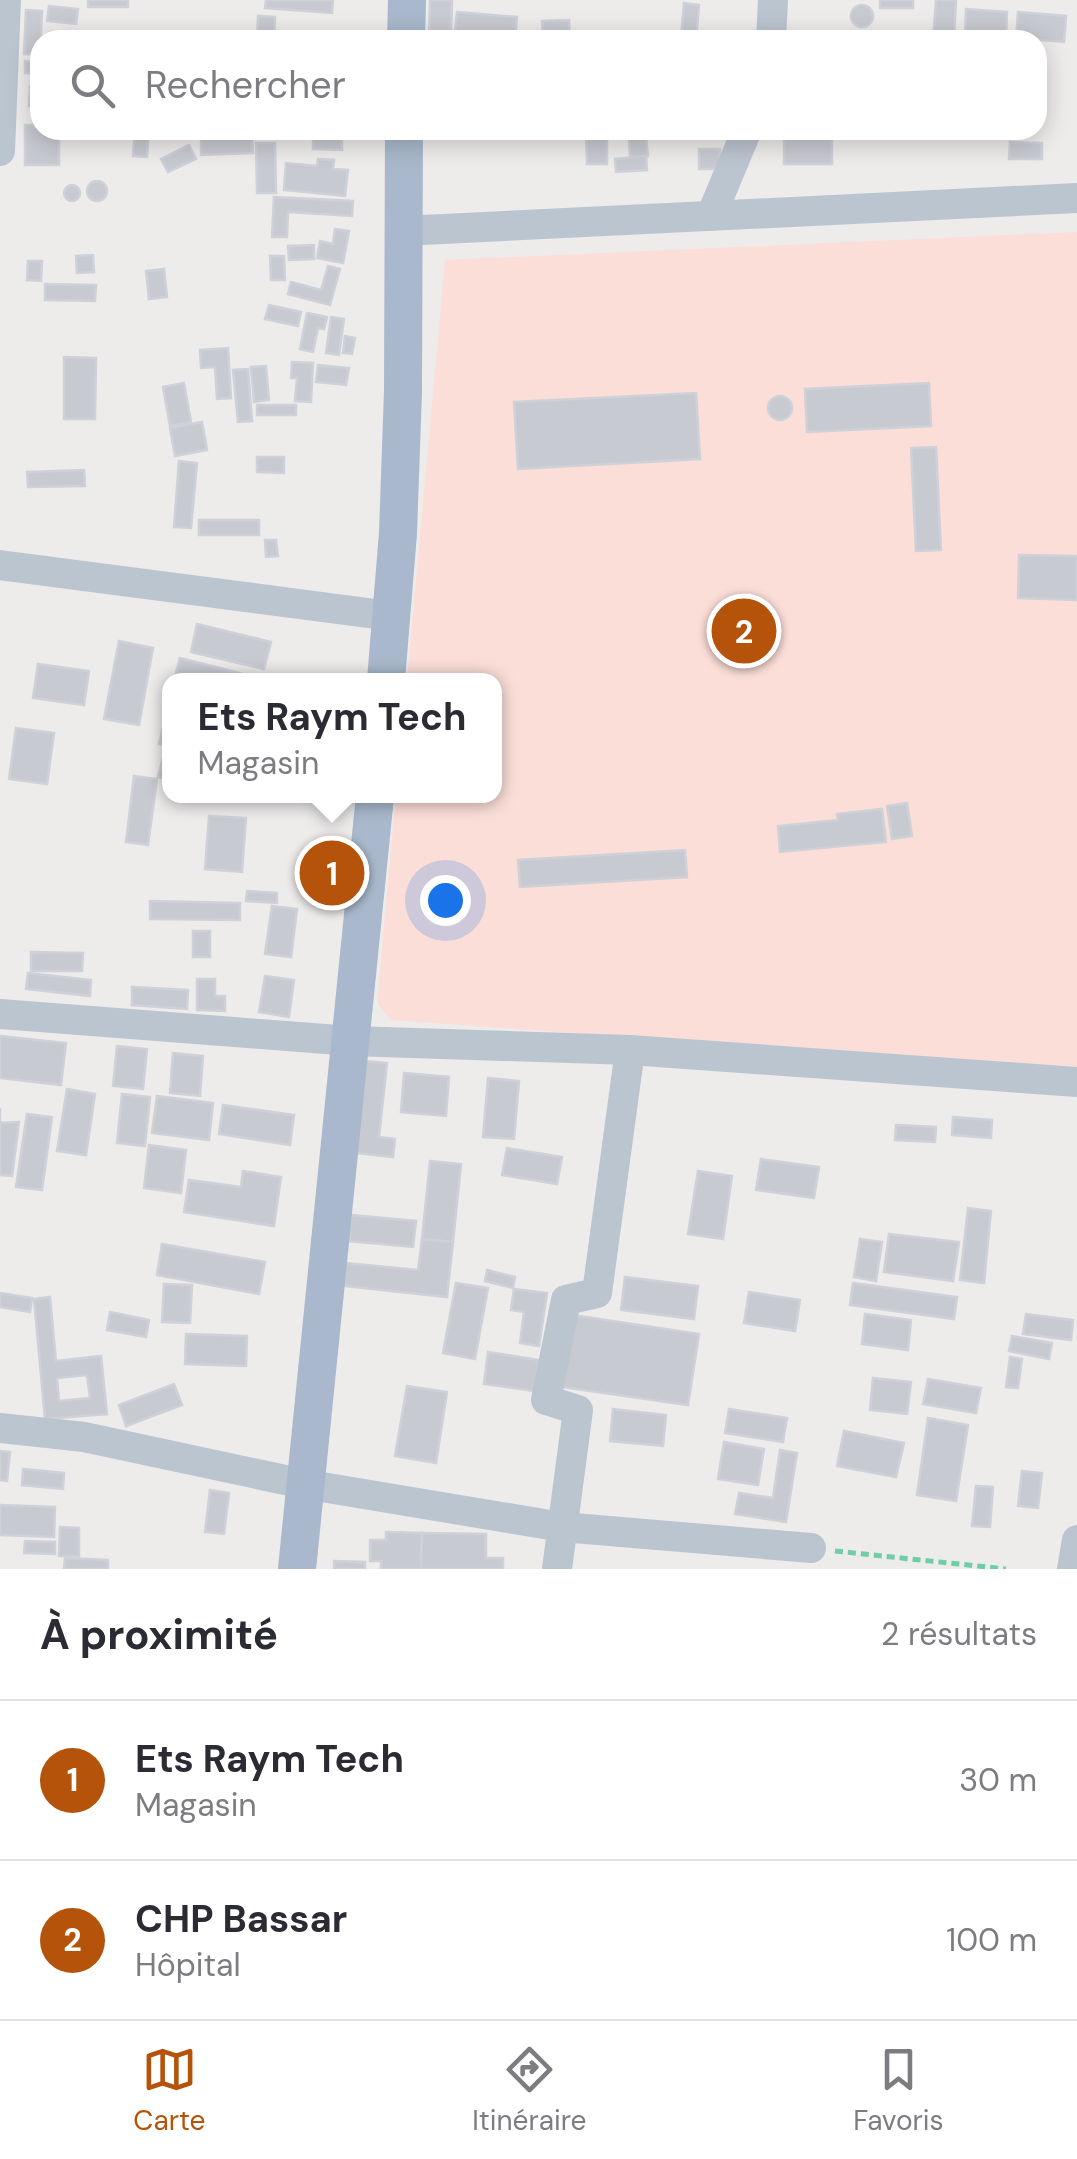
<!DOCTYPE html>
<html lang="fr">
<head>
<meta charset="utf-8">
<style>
  body { margin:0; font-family:"DM Sans",sans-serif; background:#f7f7f7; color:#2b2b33 }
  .you { position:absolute; left:445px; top:900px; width:35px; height:35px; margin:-25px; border:8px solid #fff; border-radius:50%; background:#1a73e8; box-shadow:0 0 0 15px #1a73e833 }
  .badge { display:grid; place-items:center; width:65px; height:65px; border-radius:50%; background:#b45309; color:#fff; font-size:32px; font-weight:700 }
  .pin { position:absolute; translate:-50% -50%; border:5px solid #fff; box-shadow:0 2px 10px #0006 }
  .popup { position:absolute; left:162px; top:673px; width:340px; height:130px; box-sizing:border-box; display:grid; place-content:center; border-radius:20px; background:#fff; filter:drop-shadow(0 2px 8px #0005); font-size:32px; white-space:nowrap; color:#7c7c81 }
  .popup b { font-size:38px; color:#2b2b33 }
  .popup::after { content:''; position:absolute; left:50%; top:100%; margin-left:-20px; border:20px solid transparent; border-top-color:#fff }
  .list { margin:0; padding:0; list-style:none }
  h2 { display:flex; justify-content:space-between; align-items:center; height:130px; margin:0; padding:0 40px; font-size:42px }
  h2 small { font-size:32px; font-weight:400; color:#7c7c81 }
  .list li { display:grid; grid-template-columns:65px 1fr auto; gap:30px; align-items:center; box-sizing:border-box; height:160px; padding:0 40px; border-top:2px solid #e1e1e2 }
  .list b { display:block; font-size:38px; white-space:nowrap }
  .list p { margin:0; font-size:32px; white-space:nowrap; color:#7c7c81 }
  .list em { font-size:32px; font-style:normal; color:#7c7c81 }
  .icon { flex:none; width:55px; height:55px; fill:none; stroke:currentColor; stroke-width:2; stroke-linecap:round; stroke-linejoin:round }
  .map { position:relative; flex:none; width:1077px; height:1569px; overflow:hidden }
  .search { position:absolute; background:#fff; box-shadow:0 5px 25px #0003; left:30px; right:30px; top:30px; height:110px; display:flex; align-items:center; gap:25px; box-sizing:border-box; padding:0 35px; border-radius:30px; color:#7c7c81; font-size:38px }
  .sheet { height:450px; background:#fff }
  nav { display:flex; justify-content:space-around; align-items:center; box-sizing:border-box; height:140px; border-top:2px solid #e1e1e2; background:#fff; font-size:28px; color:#7c7c81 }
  nav a { display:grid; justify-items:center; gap:5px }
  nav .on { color:#b45309 }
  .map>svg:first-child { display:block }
</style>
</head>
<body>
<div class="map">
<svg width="1077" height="1569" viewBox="0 0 1077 1569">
  <rect width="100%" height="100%" fill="#eeebeb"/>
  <path fill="#fbded8" d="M1077,232V1069L391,1020L377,1003L396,796H494V680H407L445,260Z"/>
  <g fill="#c8cad1" stroke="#cfd1d8" stroke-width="2.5" fill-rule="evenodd">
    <rect x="88" y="0" width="40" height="7"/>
    <path d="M266,0H333L332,13L265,8Z"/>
    <path d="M430,0H452L451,39L429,38Z"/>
    <rect x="880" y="0" width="33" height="8"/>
    <path d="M936,0H956L954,40L933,39Z"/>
    <path d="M684,3L699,5L696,39L681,38Z"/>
    <circle cx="862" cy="16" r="11"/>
    <path d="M49,6L78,9L76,24L47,21Z"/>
    <path d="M966,9L1007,12L1006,40L965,37Z"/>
    <path d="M26,10L42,11L40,55L24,54Z"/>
    <path d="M457,12L517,17L515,40L454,39Z"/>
    <path d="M1018,12L1066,16L1064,42L1016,38Z"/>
    <path d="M258,16L275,17L274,40H257Z"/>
    <path d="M569,20L570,40H543L542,21Z"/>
    <path d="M25,61L40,63V74L25,73Z"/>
    <path d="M30,86H40V106H29Z"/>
    <path d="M25,125H40V130H59V165H25Z"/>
    <path d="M135,130H149L147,157L133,156Z"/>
    <path d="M313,130H342V150L313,149Z"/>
    <path d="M654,130H698L697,137L653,135Z"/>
    <rect x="784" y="131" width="48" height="33"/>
    <path d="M607,132V164H587L586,133Z"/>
    <path d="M252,136L253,153L201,155V138Z"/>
    <path d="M646,137L648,156L630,157L629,138Z"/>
    <path d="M1010,142L1042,143V159H1009Z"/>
    <path d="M256,143H275L276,193H257Z"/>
    <path d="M189,145L196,159L168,172L161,159Z"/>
    <rect x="699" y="149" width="21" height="20"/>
    <path d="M646,156L647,170L616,172L615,159Z"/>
    <path d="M318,159L334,160L333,169L348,170L345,196L284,190L286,163L317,166Z"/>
    <circle cx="97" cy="191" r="10"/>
    <circle cx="72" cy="193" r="8"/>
    <path d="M274,197L353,201L352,216L288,212L287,237H272Z"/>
    <path d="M335,229L349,231L343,263L317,258L320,241L333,244Z"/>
    <path d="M314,245V259L289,260L288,246Z"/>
    <path d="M93,255L94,272L77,273L76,256Z"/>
    <path d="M270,256H284L285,280H271Z"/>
    <path d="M28,261H42L41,281L27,280Z"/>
    <path d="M328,266L340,269L330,305L288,294L291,282L321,290Z"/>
    <path d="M164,269L167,297L149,299L146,271Z"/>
    <path d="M45,284L96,285L95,301L45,300Z"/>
    <path d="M269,305L301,312L298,326L265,319Z"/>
    <path d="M307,313L327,317L324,329L318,328L313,352L300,349Z"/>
    <path d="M331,317L344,319L339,355L326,353Z"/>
    <path d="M345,336L355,338L352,354L343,353Z"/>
    <path d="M228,348L231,398L217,399L215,367L201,368L200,350Z"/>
    <path d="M64,357L96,358L95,419H64Z"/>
    <path d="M292,362L313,363L311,402L295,401L297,378H291Z"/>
    <path d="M318,365L349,368L346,385L316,382Z"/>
    <path d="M266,366L269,400L254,402L251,367Z"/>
    <path d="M248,369L252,421L238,422L233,370Z"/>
    <path d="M184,383L191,422L170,426L163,387Z"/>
    <path d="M929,383L931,426L807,432L805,389Z"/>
    <path d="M696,393L700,459L518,469L514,402Z"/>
    <circle cx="780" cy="408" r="12"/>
    <rect x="257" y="405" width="39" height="10"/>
    <path d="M202,422L207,450L175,456L170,428Z"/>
    <path d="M936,447L941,550L916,551L911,448Z"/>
    <path d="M257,457H284V473L257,472Z"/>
    <path d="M179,461L197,463L191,528L174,527Z"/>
    <path d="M84,470L85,486L28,487L27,472Z"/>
    <rect x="199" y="520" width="60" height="15"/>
    <path d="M265,540H276L278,556L266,557Z"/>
    <path d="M1019,555L1077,556V600L1018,598Z"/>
    <path d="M197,624L271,642L264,669L191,652Z"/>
    <path d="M119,641L153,648L139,725L104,719Z"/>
    <path d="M180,658L251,676L250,680H174Z"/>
    <path d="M38,664L89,671L84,705L33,698Z"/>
    <path d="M166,715L170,716V746L159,744Z"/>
    <path d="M16,728L54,733L47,784L9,779Z"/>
    <path d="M165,750L170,751V780L158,777Z"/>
    <path d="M134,776L157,779L148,845L126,842Z"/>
    <path d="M907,803L912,836L892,839L887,806Z"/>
    <path d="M882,809L886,842L780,852L778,826L838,820L837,814Z"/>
    <path d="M209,816L246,818L242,872L205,869Z"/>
    <path d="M685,850L687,877L520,887L518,860Z"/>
    <path d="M247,891L277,893V903L246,901Z"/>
    <path d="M150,901L240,903V920L150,919Z"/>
    <path d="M272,906L297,909L291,957L265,954Z"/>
    <rect x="193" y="931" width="17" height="26"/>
    <path d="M31,952L83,953L82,971H31Z"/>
    <path d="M28,973L91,980L90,996L26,989Z"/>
    <path d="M265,976L294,980L289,1017L259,1012Z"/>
    <path d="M197,979H215V996H225V1011L197,1010Z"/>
    <path d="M132,987L188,990L187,1009L132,1005Z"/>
    <path d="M0,1036L66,1043L61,1085L0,1078Z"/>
    <path d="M117,1046L147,1049L143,1089L113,1086Z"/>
    <path d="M173,1053L203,1056L200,1096L170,1093Z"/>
    <path d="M366,1061L387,1063L379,1137L395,1139L393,1157L356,1153Z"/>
    <path d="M404,1073L449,1077L446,1116L401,1112Z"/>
    <path d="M488,1078L519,1081L514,1139L483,1137Z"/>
    <path d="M67,1089L95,1094L86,1155L57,1151Z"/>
    <path d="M122,1094L150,1097L145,1146L117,1143Z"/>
    <path d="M157,1096L213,1103L209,1140L152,1133Z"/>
    <path d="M223,1105L294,1115L290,1145L219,1134Z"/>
    <path d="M0,1108V1123L19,1122L12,1176L0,1175Z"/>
    <path d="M27,1114L52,1117L42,1190L16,1187Z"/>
    <path d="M953,1117L992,1120L991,1138L952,1135Z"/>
    <path d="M896,1125L936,1127L935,1142L895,1140Z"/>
    <path d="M149,1145L186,1150L181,1193L144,1188Z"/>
    <path d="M507,1148L562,1157L557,1184L502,1175Z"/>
    <path d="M761,1159L819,1167L814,1198L756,1190Z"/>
    <path d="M430,1161L461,1164L453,1242L422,1239Z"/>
    <path d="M243,1171L281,1177L274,1226L184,1212L189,1180L241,1187Z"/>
    <path d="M698,1171L732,1176L723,1239L688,1234Z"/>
    <path d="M968,1208L991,1211L984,1283L960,1280Z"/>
    <path d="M351,1215L416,1221L413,1247L349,1241Z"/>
    <path d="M889,1234L959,1242L953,1281L884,1272Z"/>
    <path d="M422,1239L453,1242L447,1297L344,1286L346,1263L418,1270Z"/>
    <path d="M860,1239L882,1242L876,1281L854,1277Z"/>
    <path d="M162,1244L265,1262L259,1294L157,1275Z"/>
    <path d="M487,1270L515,1277L513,1288L485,1281Z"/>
    <path d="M625,1277L698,1286L694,1319L621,1310Z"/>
    <path d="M456,1283L488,1288L475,1359L443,1353Z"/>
    <path d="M853,1283L957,1297L954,1319L850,1305Z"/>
    <path d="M164,1284L192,1285L190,1323L162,1322Z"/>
    <path d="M514,1289L547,1293L539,1346L520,1343L524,1312L511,1310Z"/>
    <path d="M749,1292L800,1300L795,1331L744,1323Z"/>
    <path d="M0,1293L32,1298L30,1312L0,1307Z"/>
    <path d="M50,1297L56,1361L101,1356L107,1414L45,1419L34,1299ZM87,1375L90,1398L59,1401L57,1378Z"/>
    <path d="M110,1312L149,1320L146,1337L107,1330Z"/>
    <path d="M865,1314L911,1320L908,1350L862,1344Z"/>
    <path d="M1026,1314L1073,1320L1071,1340L1023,1334Z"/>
    <path d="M573,1315L699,1334L688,1405L562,1387Z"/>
    <path d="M186,1334L247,1336L246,1366L185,1364Z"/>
    <path d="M1012,1336L1052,1343L1049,1359L1009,1351Z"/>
    <path d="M488,1352L539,1360L535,1391L484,1384Z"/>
    <path d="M1010,1357L1022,1359L1018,1388L1006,1387Z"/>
    <path d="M873,1378L911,1382L907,1414L870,1410Z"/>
    <path d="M928,1379L981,1388L976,1413L923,1404Z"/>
    <path d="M174,1384L182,1405L126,1426L119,1405Z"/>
    <path d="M407,1386L447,1392L436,1463L395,1456Z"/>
    <path d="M613,1409L666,1415L663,1446L610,1441Z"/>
    <path d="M729,1409L787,1418L783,1442L725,1433Z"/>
    <path d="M928,1418L968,1425L956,1501L917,1495Z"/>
    <path d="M844,1431L904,1443L896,1477L837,1466Z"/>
    <path d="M724,1442L764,1449L758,1485L718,1479Z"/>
    <path d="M780,1450L797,1453L786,1522L735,1514L739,1493L773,1498Z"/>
    <path d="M0,1451L10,1452L7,1481L0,1480Z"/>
    <path d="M23,1469L64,1473L63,1489L22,1485Z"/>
    <path d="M1022,1471L1042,1473L1038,1508L1018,1506Z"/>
    <path d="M976,1486L993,1487L990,1527L972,1526Z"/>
    <path d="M210,1490L229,1493L224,1534L205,1532Z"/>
    <path d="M0,1505L55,1507L54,1537L0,1535Z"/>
    <path d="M60,1527L79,1528V1556H59Z"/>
    <path d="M386,1532L422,1533L421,1569H381V1561H370V1540H386Z"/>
    <path d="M422,1533L486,1534V1558H503V1569H421Z"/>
    <path d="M25,1541L55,1542V1554L24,1553Z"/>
    <path d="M65,1558L108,1560V1569H64Z"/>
    <path d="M334,1561L365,1562V1569H334Z"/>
  </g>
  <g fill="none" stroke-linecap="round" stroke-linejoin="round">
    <path stroke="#6ecea5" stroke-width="5" stroke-dasharray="8 5" stroke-linecap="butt" d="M835,1551L1006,1569"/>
    <g stroke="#bbc5cf" stroke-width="30">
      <path d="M771,40L773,0"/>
      <path d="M0,151L6,0"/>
      <path d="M711,216L747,130"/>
      <path d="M402,231L1077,198"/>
      <path d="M0,565L391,616"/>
      <path d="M0,1014L351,1041L630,1050L1077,1082"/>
      <path d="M0,1428L84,1437L304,1484L562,1527L811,1548"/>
      <path d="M557,1569L578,1410L546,1400L566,1300L597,1293L630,1050"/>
      <path d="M1072,1569L1077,1540"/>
    </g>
    <g stroke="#a9b8cc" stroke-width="38">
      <path d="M406,40L407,0"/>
      <path d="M386,680L398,533L403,391L404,130"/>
      <path d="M297,1569L375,796"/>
    </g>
  </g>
</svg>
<div class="you"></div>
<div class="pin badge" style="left:332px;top:873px">1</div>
<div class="popup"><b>Ets Raym Tech</b>Magasin</div>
<div class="pin badge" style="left:744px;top:631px">2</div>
<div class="search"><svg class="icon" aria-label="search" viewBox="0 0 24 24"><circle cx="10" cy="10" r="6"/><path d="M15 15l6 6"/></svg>Rechercher</div>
</div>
<section class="sheet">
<h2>À proximité<small>2 résultats</small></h2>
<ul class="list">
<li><span class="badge">1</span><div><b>Ets Raym Tech</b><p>Magasin</p></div><em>30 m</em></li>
<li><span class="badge">2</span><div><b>CHP Bassar</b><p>Hôpital</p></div><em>100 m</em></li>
</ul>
</section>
<nav>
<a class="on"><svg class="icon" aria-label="map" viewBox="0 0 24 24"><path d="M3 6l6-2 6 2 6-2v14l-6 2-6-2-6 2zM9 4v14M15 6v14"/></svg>Carte</a>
<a><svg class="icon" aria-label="directions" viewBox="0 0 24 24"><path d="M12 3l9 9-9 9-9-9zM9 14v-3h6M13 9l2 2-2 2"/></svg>Itinéraire</a>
<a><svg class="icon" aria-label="saved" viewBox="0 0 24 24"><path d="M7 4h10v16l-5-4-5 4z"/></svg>Favoris</a>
</nav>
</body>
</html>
